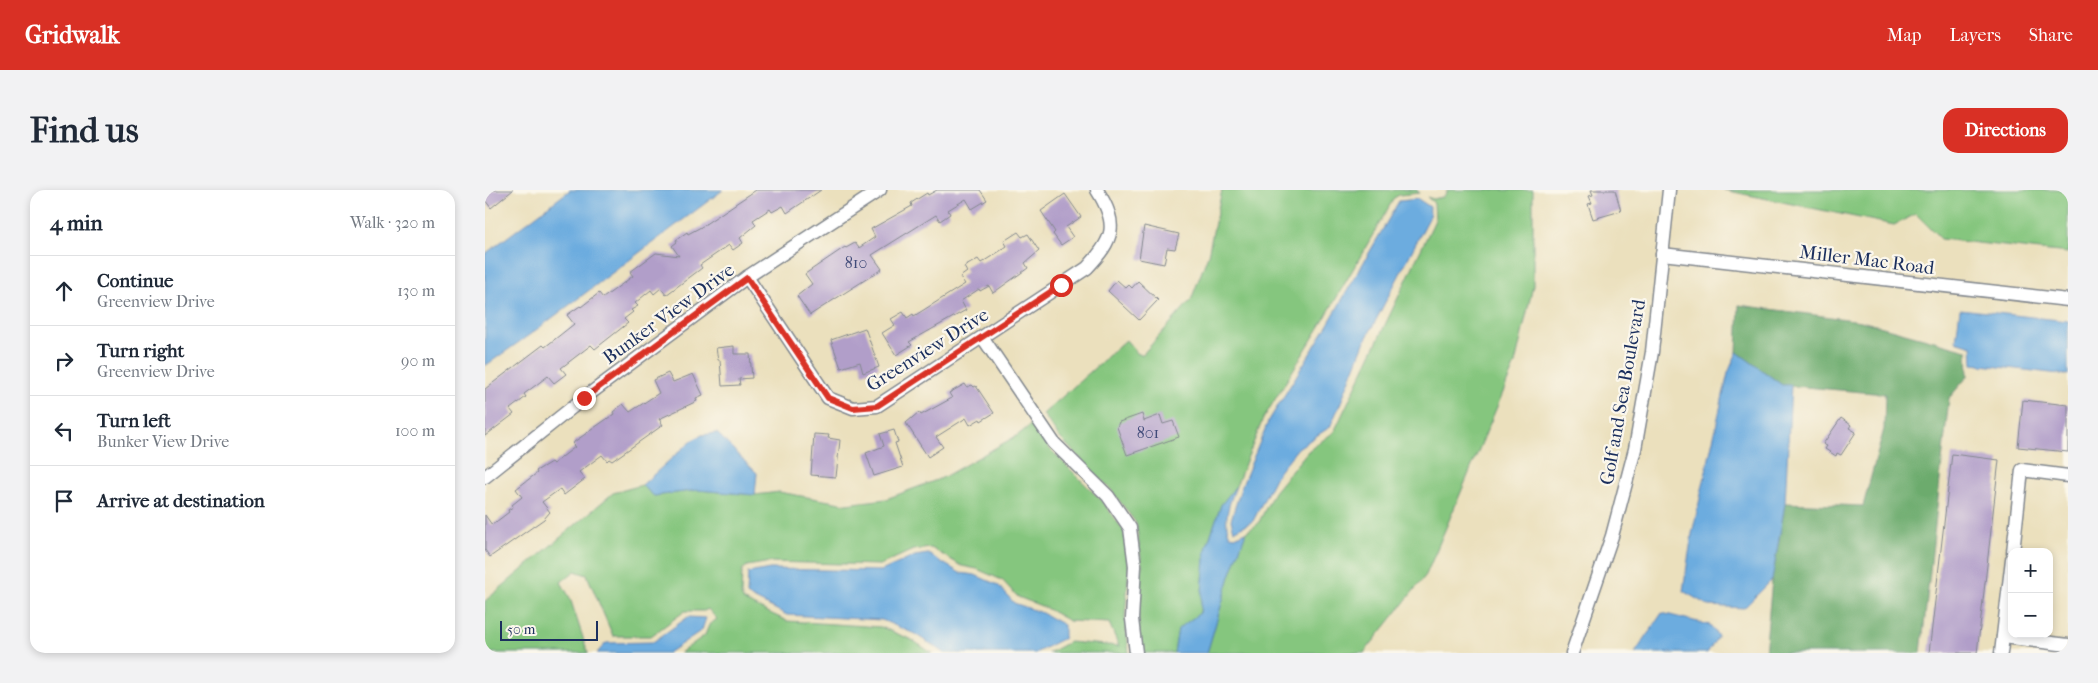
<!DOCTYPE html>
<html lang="en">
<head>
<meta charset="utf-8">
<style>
  body { margin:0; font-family:"IM FELL French Canon",serif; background:#f2f2f3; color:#1f2937 }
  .controls { position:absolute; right:15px; bottom:15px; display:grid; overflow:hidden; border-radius:10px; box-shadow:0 2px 8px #0003 }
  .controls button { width:45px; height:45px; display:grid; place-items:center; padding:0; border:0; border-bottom:1px solid #e0e1e3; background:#fff; color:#1f2937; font:25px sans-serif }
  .scale { position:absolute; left:15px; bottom:12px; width:98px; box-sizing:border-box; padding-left:5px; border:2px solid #1b2f5e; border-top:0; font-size:14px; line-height:18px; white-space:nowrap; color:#1b2f5e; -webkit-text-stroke:4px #fbf7ec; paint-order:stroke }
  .stop { position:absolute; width:15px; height:15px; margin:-11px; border:4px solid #d93025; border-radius:50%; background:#fff }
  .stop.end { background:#d93025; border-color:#fff; box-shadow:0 1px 5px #0008 }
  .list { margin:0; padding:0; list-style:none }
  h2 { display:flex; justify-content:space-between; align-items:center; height:65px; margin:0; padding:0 20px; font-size:21px }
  h2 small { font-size:16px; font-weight:400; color:#747a83 }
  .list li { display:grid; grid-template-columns:32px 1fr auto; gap:15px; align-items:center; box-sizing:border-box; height:70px; padding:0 20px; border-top:1px solid #e0e1e3 }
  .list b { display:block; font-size:19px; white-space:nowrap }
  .list p { margin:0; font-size:16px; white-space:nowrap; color:#747a83 }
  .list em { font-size:16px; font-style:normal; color:#747a83 }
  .icon { flex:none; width:28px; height:28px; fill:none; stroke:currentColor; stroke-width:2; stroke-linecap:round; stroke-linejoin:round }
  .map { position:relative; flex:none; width:1583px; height:463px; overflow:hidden; border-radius:15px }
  header { display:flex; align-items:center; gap:30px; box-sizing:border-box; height:70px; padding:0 25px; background:#d93025; color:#fff }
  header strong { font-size:24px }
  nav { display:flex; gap:28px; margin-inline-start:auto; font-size:18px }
  .intro { display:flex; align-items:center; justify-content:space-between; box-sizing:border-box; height:120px; padding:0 30px }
  h1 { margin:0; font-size:35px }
  .button { padding:12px 22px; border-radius:15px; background:#d93025; color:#fff; font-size:18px; font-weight:700 }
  main { display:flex; gap:30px; padding:0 30px }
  aside { flex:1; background:#fff; border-radius:15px; box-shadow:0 2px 8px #0003 }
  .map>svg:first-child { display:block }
</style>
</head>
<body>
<header>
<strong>Gridwalk</strong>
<nav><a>Map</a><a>Layers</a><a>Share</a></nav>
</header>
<div class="intro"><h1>Find us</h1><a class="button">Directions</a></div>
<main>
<aside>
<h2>4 min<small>Walk · 320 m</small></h2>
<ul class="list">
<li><svg class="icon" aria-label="ahead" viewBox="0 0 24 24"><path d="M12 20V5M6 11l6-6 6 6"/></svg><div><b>Continue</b><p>Greenview Drive</p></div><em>130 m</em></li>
<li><svg class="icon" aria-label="right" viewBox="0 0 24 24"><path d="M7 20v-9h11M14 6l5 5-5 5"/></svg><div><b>Turn right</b><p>Greenview Drive</p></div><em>90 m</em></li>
<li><svg class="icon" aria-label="left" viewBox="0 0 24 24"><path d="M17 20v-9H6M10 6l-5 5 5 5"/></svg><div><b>Turn left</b><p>Bunker View Drive</p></div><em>100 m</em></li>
<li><svg class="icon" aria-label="arrive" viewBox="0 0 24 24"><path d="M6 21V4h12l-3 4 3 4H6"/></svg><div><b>Arrive at destination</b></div></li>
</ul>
</aside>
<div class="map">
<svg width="1583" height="463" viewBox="0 0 1583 463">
  <rect width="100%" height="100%" fill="#fbf7ec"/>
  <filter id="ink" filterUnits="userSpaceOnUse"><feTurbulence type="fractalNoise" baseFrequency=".02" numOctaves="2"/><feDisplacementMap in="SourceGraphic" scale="10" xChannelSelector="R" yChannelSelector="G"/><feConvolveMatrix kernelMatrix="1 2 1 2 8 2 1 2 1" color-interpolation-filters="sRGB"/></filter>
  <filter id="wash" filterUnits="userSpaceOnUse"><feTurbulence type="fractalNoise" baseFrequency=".0096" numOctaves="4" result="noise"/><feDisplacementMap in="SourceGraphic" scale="20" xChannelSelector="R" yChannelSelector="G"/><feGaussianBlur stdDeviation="1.12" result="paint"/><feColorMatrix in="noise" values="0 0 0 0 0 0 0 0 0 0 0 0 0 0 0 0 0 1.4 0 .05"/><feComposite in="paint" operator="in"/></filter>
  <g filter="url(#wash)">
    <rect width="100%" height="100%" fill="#ebe0bd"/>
    <g fill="#85c67e" stroke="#507a6e">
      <path d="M737,0H932L934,3L914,5L909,8L837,133L778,229L751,296L736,315L721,359L715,423L693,439L689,463H658L655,450L653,429L657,375L651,333L627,301L574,247L558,224L641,150L653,164H658L706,110L723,65Z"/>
      <path d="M963,0H1048V96L1030,174L941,385L879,463H722L745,386L761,342L773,334L789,302L823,261L849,242L950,30L949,13L942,7L948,9L958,7Z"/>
      <path d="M1239,0H1583V63L1456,49L1431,24L1409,35Z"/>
      <path d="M548,233L564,258L618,312L639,341L644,377L640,428L644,463H563L584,452L634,456L624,433L584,431L559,417L533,407L517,390L492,379L477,376L446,358L428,360L395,375L285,372L262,376L257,380L256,405L259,411L302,431L396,437L427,450L447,463H195L220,445L224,435L232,429L223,419L219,421H200L166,446H128L102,385L90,381L76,392L85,408L103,463H0V411L128,303L157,295L169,306L213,300L270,305L294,302L361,314L401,309L457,288L533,245Z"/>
    </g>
    <path fill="#6cab6d" stroke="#446d66" d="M1254,115L1376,131L1482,160L1483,186L1464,208L1436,463H1280L1287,390L1300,313L1378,316L1399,239L1400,204L1297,195L1252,162Z"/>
    <g fill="#6cacdf" stroke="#446e9e">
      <path d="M85,0H238L47,143L0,176V64Z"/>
      <path d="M933,9L945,17L944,28L879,153L856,212L845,237L813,258L792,284L768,331L749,341L746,330L756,298L783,232L842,136L914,11Z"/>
      <path d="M1475,119L1583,131V185L1488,174L1487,156L1471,151Z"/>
      <path d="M1252,162L1297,195H1306L1300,313L1287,390L1259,418L1224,416L1198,401L1207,344L1243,183Z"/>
      <path d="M232,243C246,256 257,270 272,283L270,305L213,300L169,306L157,295L206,251L217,245Z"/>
      <path d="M751,296C745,312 737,330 745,346L750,347L761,342L745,386L722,463H689L693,439L715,423L721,359L736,315Z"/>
      <path d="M443,364L475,383L490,385L513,395L529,413L557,423L579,435V448L550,463H459L430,444L397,430L302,425L262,405L263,383L285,379L396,381L430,366Z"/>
      <path d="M1177,423L1225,435L1233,446L1222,463H1150Z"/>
      <path d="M203,427L221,428L217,440L183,463H112L121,453L168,452Z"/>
    </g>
    <g id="blocks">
      <g fill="#b19ec9">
        <path d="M0,0H28L6,18L0,10Z"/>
        <path d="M271,0H336L302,23L298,16L287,22L285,19L268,30L271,35L255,48L258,53L248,60L244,55L215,75L217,78L181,105L176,98L169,104L166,100L150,113L153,116L146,120L148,122L139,129L143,133L110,159L106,155L76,178L81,184L69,193L63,186L39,204L41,207L25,219L29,224L0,246V199L58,155L60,157L89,134L82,125L95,116L96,117L114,103L118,108L148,86L145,82L171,63L194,66L187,56L192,52L191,50L202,42L203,44L216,37Z"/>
        <path d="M452,0H495L502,10L487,19L481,9L463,20L465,24L455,31L451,25L387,65L397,79L325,125L312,106L327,94L320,84L360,57L361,58L370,53L374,58L390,47L386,39L427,16L426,13L442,3L443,5Z"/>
        <path d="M1106,0H1130L1136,21L1108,29L1103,14L1107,13L1104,6L1108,5Z"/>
        <path d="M580,4L596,27L581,37L588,47L576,55L568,44L570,42L556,21Z"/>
        <path d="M659,36L694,44L690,59L682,58L679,74L654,69Z"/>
        <path d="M533,42L537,47L543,44L554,61L540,73L543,78L508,103L504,96L495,101L494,99L476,111L481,120L424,152L427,155L411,165L397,143L410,135L406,129L418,122L422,128L428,124L429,126L480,94L475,87L482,82L479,77L493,69L496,73L515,61L522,56L519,51Z"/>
        <path d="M632,90L641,98L644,95L647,98L653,91L673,110L654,130L623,101Z"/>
        <path d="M380,138L394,177L378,183L375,172L356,178L346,150Z"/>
        <path d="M249,156V164H265L267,188L254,189L255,195L237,196L235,170H233L231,158Z"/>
        <path d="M183,183L188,192L208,184L218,205L211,208L212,211L174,229L178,235L127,271L124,269L122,271L117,265L94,282L100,289L79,305L75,299L57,312L65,322L59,329L5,367L0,360V325L7,335L24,322L23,320L28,317L27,315L37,307L31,299L52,283L51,281L66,272L68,274L90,257L88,255L89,252L129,224L128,222L138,214L145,222L174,203L168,190Z"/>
        <path d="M480,194L482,197L487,195L489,197L491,196L509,223L496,231L495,229L485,235L481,228L451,247L458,257L443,267L421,233L434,222L436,225L467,208L464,203Z"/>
        <path d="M1538,210L1583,215V262L1533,257Z"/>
        <path d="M657,224L659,231L675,225L678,234L688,231L694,247L642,265L632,237L634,232Z"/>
        <path d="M1356,228L1366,235L1364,238L1371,242L1356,265L1352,263L1351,266L1340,259L1342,256L1338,254Z"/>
        <path d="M409,240L413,252L410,253L418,277L389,286L381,263L399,256L395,244Z"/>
        <path d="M329,244L344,245L343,248L355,250L351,287L326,285Z"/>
        <path d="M1467,264L1514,270L1492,463H1444Z"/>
      </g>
    </g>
  </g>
  <g filter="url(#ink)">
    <use href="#blocks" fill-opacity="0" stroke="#83888e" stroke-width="1"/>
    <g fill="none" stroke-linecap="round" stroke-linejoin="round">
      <defs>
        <g id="minor">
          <path d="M1177,64L1583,110"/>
          <path d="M262,87L343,208L368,218L392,216L602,78C629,49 634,35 612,0"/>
          <path d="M498,148L569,253L623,306L645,338L650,376L647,429L651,463"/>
          <path d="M0,287L99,208L262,87L395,0"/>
          <path d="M1528,362L1537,280L1583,286"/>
          <path d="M1518,447L1583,455"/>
          <path d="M1087,463L1127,346L1150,259L1167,162L1184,0"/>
          <path d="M1516,463L1527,369"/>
        </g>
      </defs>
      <use href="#minor" stroke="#83888e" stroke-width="15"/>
      <use href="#minor" stroke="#fff" stroke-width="12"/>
    </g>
  </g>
  <g fill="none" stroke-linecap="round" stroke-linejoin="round" filter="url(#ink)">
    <path stroke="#d93025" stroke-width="6" d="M99,208L262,88L343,208L368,218L392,216L576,95"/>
  </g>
  <g text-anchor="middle" stroke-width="4.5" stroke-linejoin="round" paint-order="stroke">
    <g font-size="16" fill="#404b79">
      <text x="371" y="78">810</text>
      <text x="663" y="248">801</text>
    </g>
    <g font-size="19" fill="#1b2f5e" stroke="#fbf7ec">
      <text transform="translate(1382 69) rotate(7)" y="7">Miller Mac Road</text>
      <text transform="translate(183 123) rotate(-36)" y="7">Bunker View Drive</text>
      <text transform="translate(442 159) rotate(-32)" y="7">Greenview Drive</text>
      <text transform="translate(1137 202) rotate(-80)" y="7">Golf and Sea Boulevard</text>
    </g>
  </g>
</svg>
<div class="controls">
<button>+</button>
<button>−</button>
</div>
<div class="scale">50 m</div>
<div class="stop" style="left:576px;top:95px"></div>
<div class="stop end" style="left:99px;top:208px"></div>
</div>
</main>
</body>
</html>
